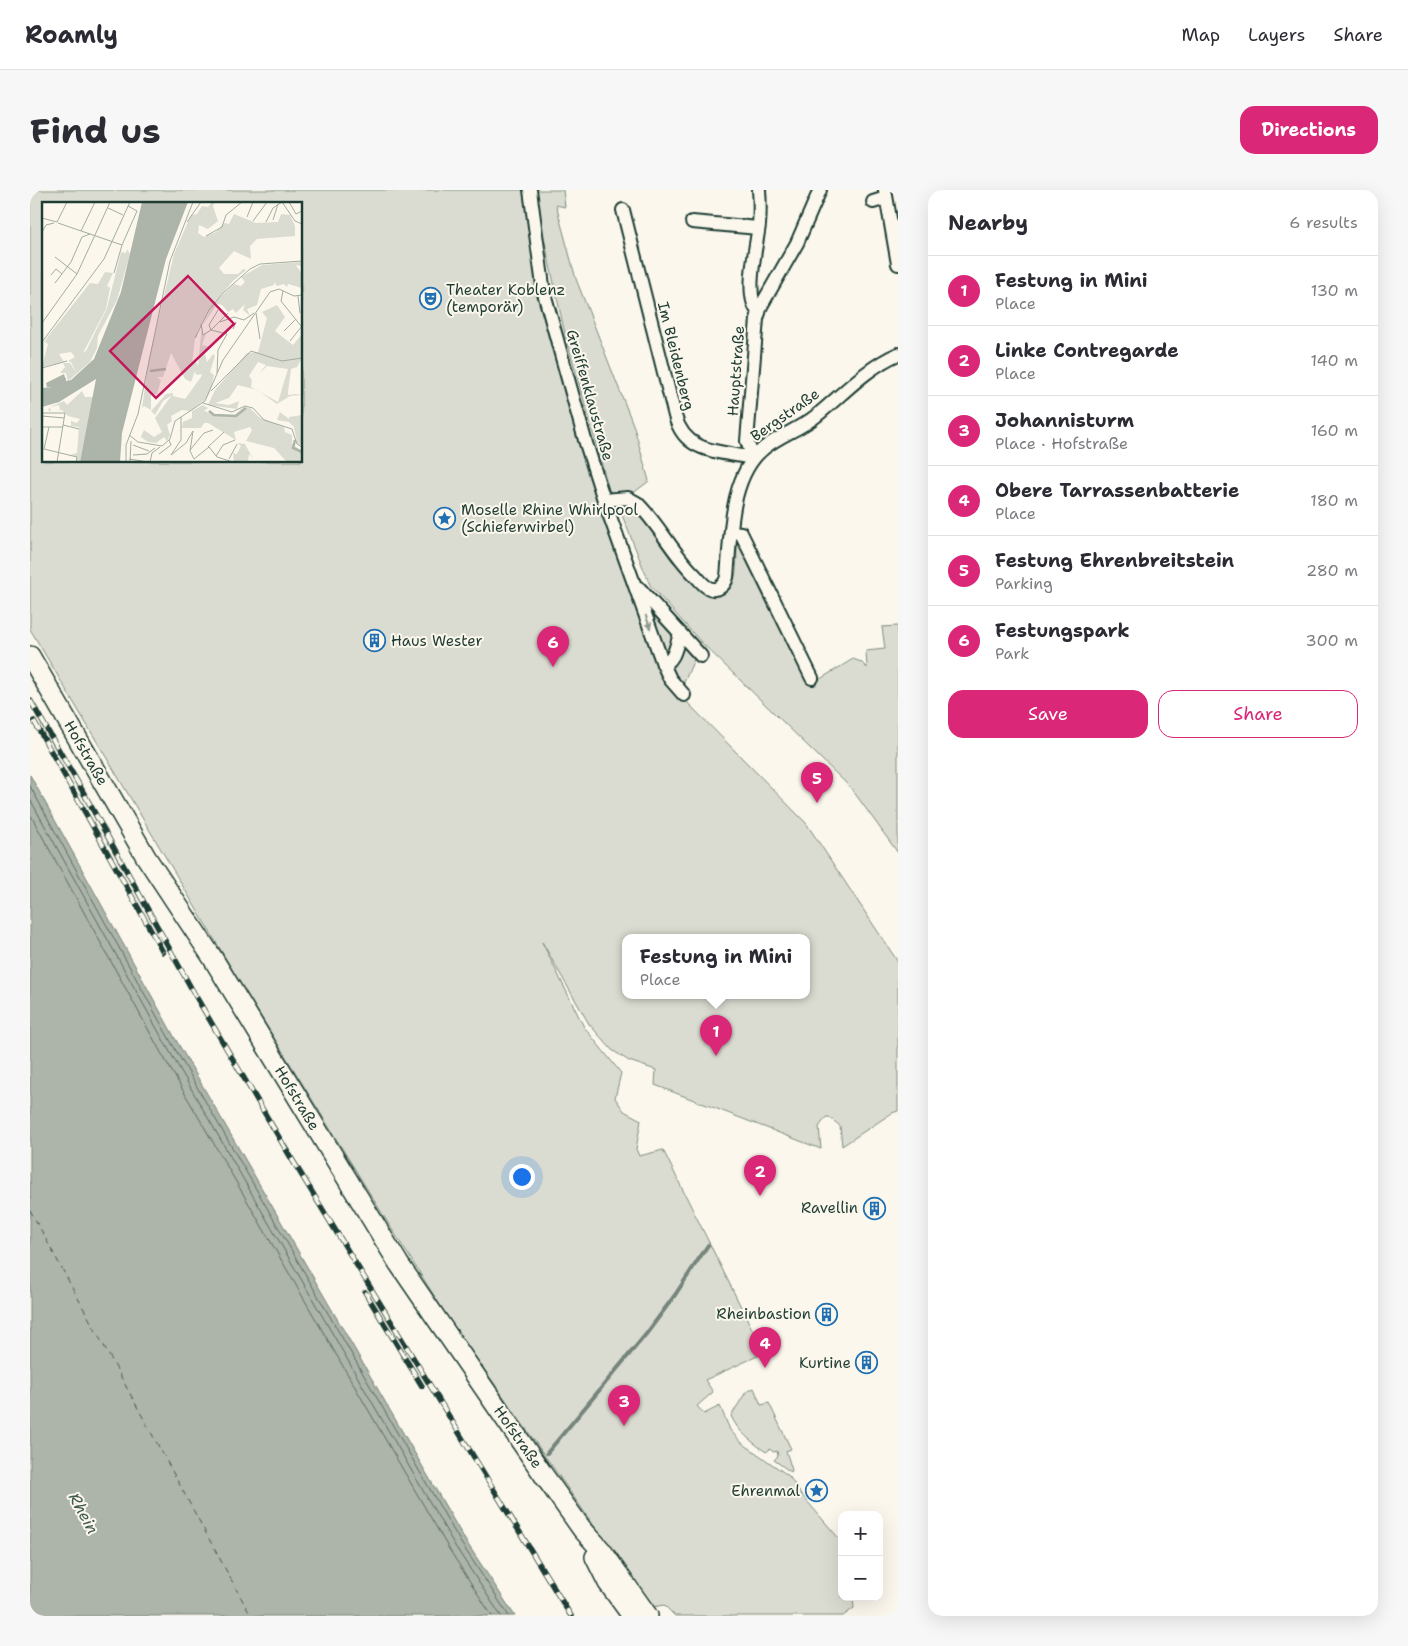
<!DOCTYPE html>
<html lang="en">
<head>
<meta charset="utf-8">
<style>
  body { margin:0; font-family:"Shantell Sans",sans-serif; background:#f7f7f7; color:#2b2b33 }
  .controls { position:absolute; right:15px; bottom:15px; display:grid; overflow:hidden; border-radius:10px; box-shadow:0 5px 20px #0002 }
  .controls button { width:45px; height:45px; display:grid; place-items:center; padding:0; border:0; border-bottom:1px solid #e1e1e2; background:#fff; color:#2b2b33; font:25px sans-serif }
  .you { position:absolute; left:491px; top:986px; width:18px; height:18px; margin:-12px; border:4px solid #fff; border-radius:50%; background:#1a73e8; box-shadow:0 0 0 8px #1a73e833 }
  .badge { display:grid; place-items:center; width:32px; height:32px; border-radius:50%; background:#db2777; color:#fff; font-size:16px; font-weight:700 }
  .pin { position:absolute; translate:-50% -41px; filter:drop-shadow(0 1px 2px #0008) }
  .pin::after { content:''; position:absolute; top:26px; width:18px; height:15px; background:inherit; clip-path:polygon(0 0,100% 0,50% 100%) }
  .popup { position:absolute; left:592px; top:744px; width:188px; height:65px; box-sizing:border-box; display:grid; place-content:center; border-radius:10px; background:#fff; filter:drop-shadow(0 1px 4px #0005); font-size:16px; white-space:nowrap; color:#7c7c81 }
  .popup b { font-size:19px; color:#2b2b33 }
  .popup::after { content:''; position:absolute; left:50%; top:100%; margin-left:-10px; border:10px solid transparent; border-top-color:#fff }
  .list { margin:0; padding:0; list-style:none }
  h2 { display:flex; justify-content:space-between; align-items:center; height:65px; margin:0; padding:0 20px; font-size:21px }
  h2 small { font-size:16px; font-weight:400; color:#7c7c81 }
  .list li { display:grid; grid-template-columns:32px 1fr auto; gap:15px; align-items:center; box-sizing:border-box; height:70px; padding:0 20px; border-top:1px solid #e1e1e2 }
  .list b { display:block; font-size:19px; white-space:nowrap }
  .list p { margin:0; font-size:16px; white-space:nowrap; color:#7c7c81 }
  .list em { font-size:16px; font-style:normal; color:#7c7c81 }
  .actions { display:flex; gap:10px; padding:15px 20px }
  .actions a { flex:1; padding:11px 0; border:1px solid #db2777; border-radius:15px; text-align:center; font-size:18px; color:#db2777 }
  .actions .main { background:#db2777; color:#fff }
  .map { position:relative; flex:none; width:868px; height:1426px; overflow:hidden; border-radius:15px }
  header { display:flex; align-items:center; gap:30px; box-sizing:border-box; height:70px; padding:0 25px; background:#fff; border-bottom:1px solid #e1e1e2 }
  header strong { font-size:24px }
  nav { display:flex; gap:28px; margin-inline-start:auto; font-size:18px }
  .intro { display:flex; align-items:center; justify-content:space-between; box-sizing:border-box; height:120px; padding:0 30px }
  h1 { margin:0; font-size:35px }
  .button { padding:12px 22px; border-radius:15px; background:#db2777; color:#fff; font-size:18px; font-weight:700 }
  main { display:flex; gap:30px; padding:0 30px }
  aside { flex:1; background:#fff; border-radius:15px; box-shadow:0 5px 20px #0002 }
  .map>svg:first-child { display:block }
</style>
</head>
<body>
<header>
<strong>Roamly</strong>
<nav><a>Map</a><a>Layers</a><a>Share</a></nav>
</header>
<div class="intro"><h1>Find us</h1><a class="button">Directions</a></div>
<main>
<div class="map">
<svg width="868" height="1426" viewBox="0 0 868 1426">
  <rect width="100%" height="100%" fill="#fbf7ec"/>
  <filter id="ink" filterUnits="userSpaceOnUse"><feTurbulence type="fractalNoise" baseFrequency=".02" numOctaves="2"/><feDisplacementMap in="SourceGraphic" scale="10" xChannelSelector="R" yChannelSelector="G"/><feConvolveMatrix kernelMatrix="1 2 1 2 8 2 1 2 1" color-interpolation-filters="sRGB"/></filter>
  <g filter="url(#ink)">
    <g fill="#dbdcd1" stroke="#7d8c82" fill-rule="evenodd">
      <path d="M0,0H496L511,104L600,396L665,467L649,504L776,633L868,772V921L862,923L812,956L810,936L799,927H796L789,937L791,959L625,895L626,880L599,871L582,860L559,834L512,752L554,837L591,883L585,908L594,921L611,930L606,959L609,966L633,960L734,1163L675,1190L683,1202L667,1216L674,1224L690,1216L700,1240L712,1253L759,1286L770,1303L812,1352V1407H823L824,1418L813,1426H645L634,1415L623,1417L616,1410L419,1129L358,1033L208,789L0,439ZM14,14H271V271H14ZM596,747H776V805H596Z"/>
      <path d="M505,0H533L535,17L526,15L546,89L604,237L619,291L602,304L583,303L579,300L535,144L507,16Z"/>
      <path d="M599,317L609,324L642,371L677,405C712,413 706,370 707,347L730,391L740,417L782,494L823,469L831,472L837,478L836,461L855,459L852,437L868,436V663L821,598L671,452L620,395L590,320Z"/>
      <path d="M724,1198L731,1215L739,1213L761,1259L756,1261L762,1280L761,1282L744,1270L748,1266L747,1261L743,1262L740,1259L736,1262C722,1252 708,1242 701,1226L716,1202Z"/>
    </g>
    <path fill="#adb4aa" stroke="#74847b" d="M0,585L146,850L435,1350L485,1426H0Z"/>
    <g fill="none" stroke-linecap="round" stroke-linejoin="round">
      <g stroke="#586d63" stroke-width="1">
        <path d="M0,596L141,852L431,1353L479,1426"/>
        <path d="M0,609L136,855L425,1356L471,1426"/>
        <path d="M0,624L129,859L419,1359L462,1426"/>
      </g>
      <path stroke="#74847b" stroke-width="4" d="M517,1263L617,1143L645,1105L678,1055"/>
      <path stroke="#425b52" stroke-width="1" stroke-dasharray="6 5" stroke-linecap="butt" d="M0,1020L221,1426"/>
      <defs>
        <g id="street">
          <path d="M500,0L514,103L555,250L574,310L633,474L640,489L654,505"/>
          <path d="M855,0L868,74"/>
          <path d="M843,12L856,8"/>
          <path d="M593,20L645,226C655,264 690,261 723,268L717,251L727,129L731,116L767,53L790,0"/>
          <path d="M662,32L728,38"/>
          <path d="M729,122C713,109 727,54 729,35C730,23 730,12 729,0"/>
          <path d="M574,310L598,308L607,313C628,333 642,362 663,383C668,388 672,394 677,397C687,403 695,395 697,387C701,346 699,286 734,258C750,245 770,239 786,226C812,205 836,178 868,164"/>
          <path d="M702,342L711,343L782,488"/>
          <path d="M609,398L671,466"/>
          <path d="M633,474C645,471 646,455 650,444"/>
        </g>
        <g id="primary">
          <path d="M0,466L116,667L182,767L369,1074L515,1287L552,1339L572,1361L618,1426"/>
          <path d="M565,1367L578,1393L602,1426"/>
        </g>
      </defs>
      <use href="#street" stroke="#1f3d34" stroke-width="16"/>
      <use href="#primary" stroke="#1f3d34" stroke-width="22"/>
      <use href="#street" stroke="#fbf7ec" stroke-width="12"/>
      <use href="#primary" stroke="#fbf7ec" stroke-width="19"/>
      <defs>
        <g id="rail">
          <path d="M0,510L52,600L165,805L260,966L541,1426"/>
          <path d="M4,531L133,762"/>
          <path d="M335,1102L392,1196"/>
        </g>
      </defs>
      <use href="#rail" stroke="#1f3d34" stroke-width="5.5"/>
      <use href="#rail" stroke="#fbf7ec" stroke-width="4" stroke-dasharray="11" stroke-linecap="butt"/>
    </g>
    <defs><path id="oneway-solid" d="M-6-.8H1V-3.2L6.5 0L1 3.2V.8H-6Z" transform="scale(1.25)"/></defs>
    <use fill="#8d9a90" href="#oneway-solid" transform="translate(618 432) rotate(71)"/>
  </g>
  <defs>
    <symbol id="theatre-ring" viewBox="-11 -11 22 22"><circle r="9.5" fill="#fbf7ec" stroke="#1f6fb2" stroke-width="1.5"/><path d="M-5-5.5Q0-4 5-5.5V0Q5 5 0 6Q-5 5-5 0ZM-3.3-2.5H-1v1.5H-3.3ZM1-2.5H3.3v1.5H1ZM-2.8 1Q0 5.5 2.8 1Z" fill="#1f6fb2"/></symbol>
    <symbol id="sight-ring" viewBox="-11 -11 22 22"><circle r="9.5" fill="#fbf7ec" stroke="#1f6fb2" stroke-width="1.5"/><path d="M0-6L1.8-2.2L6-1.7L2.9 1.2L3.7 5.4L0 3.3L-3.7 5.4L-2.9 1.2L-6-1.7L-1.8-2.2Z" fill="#1f6fb2"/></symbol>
    <symbol id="building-ring" viewBox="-11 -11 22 22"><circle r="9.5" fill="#fbf7ec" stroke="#1f6fb2" stroke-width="1.5"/><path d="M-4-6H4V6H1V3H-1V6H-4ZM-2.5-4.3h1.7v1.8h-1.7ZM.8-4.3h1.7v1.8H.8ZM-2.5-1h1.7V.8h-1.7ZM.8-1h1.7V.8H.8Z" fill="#1f6fb2"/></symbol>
  </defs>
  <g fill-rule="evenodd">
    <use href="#theatre-ring" x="388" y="96" width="25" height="25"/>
    <use href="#sight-ring" x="402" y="316" width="25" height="25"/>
    <use href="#building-ring" x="332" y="438" width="25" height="25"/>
    <use href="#building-ring" x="832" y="1006" width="25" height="25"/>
    <use href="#building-ring" x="784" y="1112" width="25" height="25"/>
    <use href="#building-ring" x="824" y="1160" width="25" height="25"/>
    <use href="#sight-ring" x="774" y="1288" width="25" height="25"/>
  </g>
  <g text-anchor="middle" stroke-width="4" stroke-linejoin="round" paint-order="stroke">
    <g font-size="15" fill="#1f3d34" stroke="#fbf7ec" text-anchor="end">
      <text x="416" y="105" text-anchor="start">Theater Koblenz<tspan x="416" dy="17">(temporär)</tspan></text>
      <text x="431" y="325" text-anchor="start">Moselle Rhine Whirlpool<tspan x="431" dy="17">(Schieferwirbel)</tspan></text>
      <text x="361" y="456" text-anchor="start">Haus Wester</text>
      <text x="828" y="1023">Ravellin</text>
      <text x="781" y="1129">Rheinbastion</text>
      <text x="821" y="1178">Kurtine</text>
      <text x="770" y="1306">Ehrenmal</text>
    </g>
    <g font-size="15" fill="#1f3d34" stroke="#fbf7ec">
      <text transform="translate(646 166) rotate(76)" y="5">Im Bleidenberg</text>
      <text transform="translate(706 181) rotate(-86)" y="5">Hauptstraße</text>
      <text transform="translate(560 205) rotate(74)" y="5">Greiffenklaustraße</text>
      <text transform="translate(755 225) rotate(-35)" y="5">Bergstraße</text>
      <text transform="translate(56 563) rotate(60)" y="5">Hofstraße</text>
      <text transform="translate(267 908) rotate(59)" y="5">Hofstraße</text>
      <text transform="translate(488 1247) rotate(55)" y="5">Hofstraße</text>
    </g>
    <g font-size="16" font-style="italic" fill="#425b52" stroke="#fbf7ec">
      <text transform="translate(54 1323) rotate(62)" y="6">Rhein</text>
    </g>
  </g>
  <g transform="translate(12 12)">
    <rect width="260" height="260" fill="#fbf7ec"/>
    <path d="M170,0H173L171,4L176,19L166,27L157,23L156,31L162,35L174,30L182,21L187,22L192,12L214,21L236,20L239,12L248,13L253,24V34L215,37L208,44L209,57L192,49L177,66L182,72H196L201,67L204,68L191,79L172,101L192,82L199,84L203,80L199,75L220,63L257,60L260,61V64L254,63L260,72V86L246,82L245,85L242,82L235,84L232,80V83L219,87L215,103L205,107L208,114L201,108L203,102L194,111L191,107L186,110L180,103L175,102L161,123L170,104L156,128L155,135L153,136L150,162L154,160L156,164L160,123V133L164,131L160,143L169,145L163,152L165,160L171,152L173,154L168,170L172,173L168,190L164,197L148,209L140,208L129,214L130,219L125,223L128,233L125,239L122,235L114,241L106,240L99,235L102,228L112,235L120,230L113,216L130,193L121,199L113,213L109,209L124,192L131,191V194L143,197L159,175L160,172L154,173L153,169L149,180L143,177L129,151L121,175H115L119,178L115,192L109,193V208L102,204L100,206L107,156L132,52L149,13L155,12L160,4L166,5ZM85,47L88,52L75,98L56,134L55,146L48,160L26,179L24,171H18L23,165L21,161H28L34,170L29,160L26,159L33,155L29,150L17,152L22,160L0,165L6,142L3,140L10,131L0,143L3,138L48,81L56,82L63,70L71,71L65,84L68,86L64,107L41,151L44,149L65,106L79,50L84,51ZM235,103L243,115L233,129L251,143L260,132V156L255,165L249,167L246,190V193L254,192L260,193L248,194L235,202L215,188L196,183L187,196L173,201L187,203L197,199L195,207L166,203L173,188L205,151L216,150L225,116L220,110ZM216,160L224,163L217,172L225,164L246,167L236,200L209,185L210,178L207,174ZM40,189L43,195H52L38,260H35V255L28,253L35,251L37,225L29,224V219L35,221L38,217L26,214L20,208L10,210L18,208L17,203L8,205L9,210L6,208L8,205L22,199L25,203ZM161,203L166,206L162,209L176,214H191L202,205L208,206L217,215L242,225L243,230L250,233V242L260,249V260H245L232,246L204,239L210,228L208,225L192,230L194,238L166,221H162L159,226H140L141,220L150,216V209ZM238,210L247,217V215L260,213V244L255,241L252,225L247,220L235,218ZM195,241L203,242L211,257L207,252L206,260H192L191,251L195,252L199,244Z" fill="#dbdcd1" fill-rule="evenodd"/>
    <path d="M100,0H146L124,57L80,231L78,260H38L54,177L17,200L0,205V186L10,185H5L4,181L22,172L24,179L29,178L52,157L79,90Z" fill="#adb4aa"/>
    <path fill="none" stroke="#adb4aa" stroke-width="2.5" d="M108,169L124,167M0,192L15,190L51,167L59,165L66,170L55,223L47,235M15,200L23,176M167,209L172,213L194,214L204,206M44,238L57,227L71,190L131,0M44,238L53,246V260M253,238L251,246L260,250"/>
    <path fill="none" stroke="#a3ada2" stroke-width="1" d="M247,0L254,12L260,9M66,6L81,13M205,15L211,0M0,16L15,20L25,0M231,18L236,2M211,19L225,0M145,20L159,0M224,20L231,6L240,0L253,19L260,22M16,21L80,43M39,29L53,0M0,30L4,23L12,21M53,33L68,0M164,34L180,25L184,13L200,0M13,55L35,72M72,71L80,43L95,9L86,4M9,73L14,67L20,72M13,81L29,60L40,35L48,32M241,89L239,99L259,124M256,94L258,111M176,108L167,123L169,128L186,111M214,111L218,137M178,120L192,115L202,118L212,111M0,121L35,72L53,33M159,122L161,133L169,128L185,132L176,148L175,171M242,129L254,117M184,131L194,120L191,127M153,136L167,108L181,91L208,67L218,62L260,59M248,139L260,124M0,140L62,57L88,0M0,166L25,159M169,189L209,149L240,159L260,156M161,201L190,210L203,204L211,206L222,218L250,227L255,242L260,245M0,211H23L15,260M0,214L22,216M139,215V238L129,253L144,241L151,229L148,249L152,257L167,245L175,255L191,260M21,223L37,227M0,225H21M7,225L2,247L35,255L34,260M87,233L96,240L120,244L128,237L133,219L163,199L181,158L228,90L237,87L252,94L260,93M91,243L107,249M166,245L182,230M148,248L162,231L171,228M117,252L129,243L127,238M91,253L105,252L113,246M174,254L181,243L193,238M87,257L107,260M187,257L195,242M84,260V243L96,212L128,59L151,0M88,260L89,239M108,260L110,251L118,245"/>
    <path fill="#c2185b" fill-opacity="0.15" stroke="#c2185b" stroke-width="2.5" d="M146,74L192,122L114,196L68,149Z"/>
    <rect width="260" height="260" fill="none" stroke="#1f3d34" stroke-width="2.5"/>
  </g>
</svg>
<div class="controls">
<button>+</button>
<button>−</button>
</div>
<div class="you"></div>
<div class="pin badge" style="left:686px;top:866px">1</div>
<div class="popup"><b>Festung in Mini</b>Place</div>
<div class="pin badge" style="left:730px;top:1006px">2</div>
<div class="pin badge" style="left:594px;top:1236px">3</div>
<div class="pin badge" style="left:735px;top:1178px">4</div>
<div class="pin badge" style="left:787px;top:613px">5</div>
<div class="pin badge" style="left:523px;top:477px">6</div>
</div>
<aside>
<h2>Nearby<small>6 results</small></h2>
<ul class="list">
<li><span class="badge">1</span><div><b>Festung in Mini</b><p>Place</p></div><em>130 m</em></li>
<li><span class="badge">2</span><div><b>Linke Contregarde</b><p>Place</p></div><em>140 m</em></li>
<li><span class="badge">3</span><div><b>Johannisturm</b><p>Place · Hofstraße</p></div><em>160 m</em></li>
<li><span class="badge">4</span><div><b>Obere Tarrassenbatterie</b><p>Place</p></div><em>180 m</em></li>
<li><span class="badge">5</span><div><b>Festung Ehrenbreitstein</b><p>Parking</p></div><em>280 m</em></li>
<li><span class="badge">6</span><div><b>Festungspark</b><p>Park</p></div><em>300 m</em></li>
</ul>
<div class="actions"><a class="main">Save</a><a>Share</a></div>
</aside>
</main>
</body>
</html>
